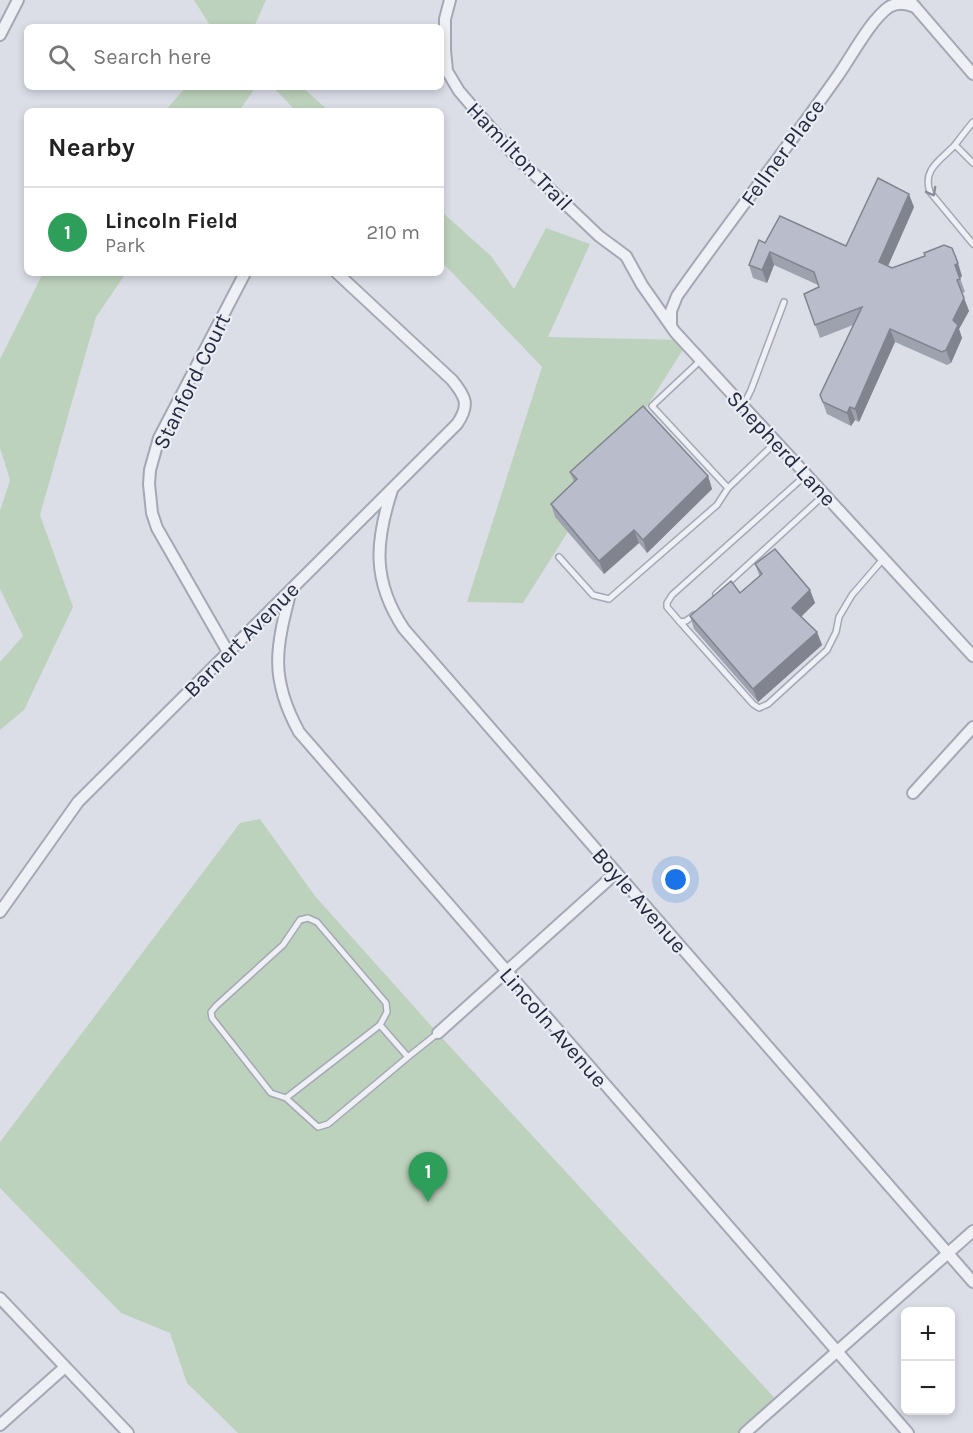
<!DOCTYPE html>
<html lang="en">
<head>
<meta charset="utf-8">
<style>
  body { margin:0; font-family:Karla,sans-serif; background:#f6f6f6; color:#222 }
  .controls { position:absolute; right:18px; bottom:18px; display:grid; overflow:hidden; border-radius:9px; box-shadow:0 3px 9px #0003 }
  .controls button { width:54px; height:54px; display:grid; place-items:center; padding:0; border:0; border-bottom:2px solid #e0e0e0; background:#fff; color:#222; font:30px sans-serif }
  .you { position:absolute; left:676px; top:880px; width:21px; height:21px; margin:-15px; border:4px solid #fff; border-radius:50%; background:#1a73e8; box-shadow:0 0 0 9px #1a73e833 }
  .badge { display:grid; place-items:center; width:39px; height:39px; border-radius:50%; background:#0f766e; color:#fff; font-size:20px; font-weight:700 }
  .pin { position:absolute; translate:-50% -50px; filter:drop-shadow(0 2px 3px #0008) }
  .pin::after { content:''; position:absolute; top:32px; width:21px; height:18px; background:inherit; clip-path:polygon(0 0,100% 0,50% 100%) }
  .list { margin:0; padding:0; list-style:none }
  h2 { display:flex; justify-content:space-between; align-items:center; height:78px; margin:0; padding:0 24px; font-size:26px }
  h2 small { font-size:20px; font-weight:400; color:#767676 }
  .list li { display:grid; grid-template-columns:39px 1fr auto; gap:18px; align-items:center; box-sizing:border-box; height:90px; padding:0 24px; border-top:2px solid #e0e0e0 }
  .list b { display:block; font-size:22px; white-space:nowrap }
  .list p { margin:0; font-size:20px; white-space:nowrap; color:#767676 }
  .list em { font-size:20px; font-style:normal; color:#767676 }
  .icon { flex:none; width:33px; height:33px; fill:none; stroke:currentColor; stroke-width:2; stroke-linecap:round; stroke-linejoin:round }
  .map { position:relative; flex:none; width:973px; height:1433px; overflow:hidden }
  .search { position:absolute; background:#fff; box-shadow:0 3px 9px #0003; left:24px; top:24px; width:420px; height:66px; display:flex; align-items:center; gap:15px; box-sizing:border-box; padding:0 21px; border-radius:9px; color:#767676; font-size:22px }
  .panel { position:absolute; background:#fff; box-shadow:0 3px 9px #0003; left:24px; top:108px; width:420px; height:168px; border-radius:9px }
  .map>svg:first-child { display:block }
</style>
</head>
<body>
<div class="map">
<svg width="973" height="1433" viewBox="0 0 973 1433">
  <rect width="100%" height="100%" fill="#dbdee7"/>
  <g fill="#bdd2bc">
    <path d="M194,0H266L254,27H211Z"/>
    <path d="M186,87H256L239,111H165Z"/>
    <path d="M273,87H302L329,111H296Z"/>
    <path d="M441,211L491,256L514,289L546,228L590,244L548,337L689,340L523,603L467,602L542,367L441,261Z"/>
    <path d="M43,273H126L96,317L40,515L73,607L24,710L0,730V662L23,636L0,589V511L10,480L0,448V359Z"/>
    <path d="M260,819L315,896L443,1039L783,1407L753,1433H238L187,1383L170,1333L121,1313L0,1188V1142L240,823Z"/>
  </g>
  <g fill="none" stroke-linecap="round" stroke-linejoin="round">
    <defs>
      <g id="service">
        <path d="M973,122C967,129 961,137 955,145C941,160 922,169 930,192L973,244"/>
        <path d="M955,145L973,163"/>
        <path d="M701,360L652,406L728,488L776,442"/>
        <path d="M743,406L751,390L784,302"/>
        <path d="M559,557L593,595L609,599L717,505L728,488"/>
        <path d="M716,594L824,495"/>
        <path d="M694,615L686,621L680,622L667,607V603L672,595L807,474"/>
        <path d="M680,622L753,704L759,708L768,704L827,650L836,632L839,617L852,595L884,558"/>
        <path d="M408,1057L328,1124L318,1127L286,1098L380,1025L408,1057L438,1033"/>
        <path d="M286,1098L271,1093L212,1018L211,1012L216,1006L283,945L300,920L308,918L317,922L386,1003L387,1012L380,1025"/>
      </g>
      <g id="minor">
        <path d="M450,0L445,19V50L447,71L459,91L514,155L599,236L626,256L642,285L675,332L973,656"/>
        <path d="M911,2L973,74"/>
        <path d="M0,35L18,0"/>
        <path d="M671,325V311L677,296C729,222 785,151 837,77C850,59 871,19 889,7C897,2 906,3 915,7"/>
        <path d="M392,490C375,542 372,581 404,629L973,1282"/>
        <path d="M291,590C276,648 269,677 299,732L908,1433"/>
        <path d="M228,652L157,528L152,513L149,484L150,470L159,438L245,273"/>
        <path d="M913,793L973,727"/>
        <path d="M0,912L78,802L457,424C470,405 466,397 452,380L337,273"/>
        <path d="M438,1033L616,873"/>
        <path d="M0,1298L128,1433"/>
        <path d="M0,1425L65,1367"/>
        <path d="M745,1433L973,1231"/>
      </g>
    </defs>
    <use href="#service" stroke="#a4a8b5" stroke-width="8"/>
    <use href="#minor" stroke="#a4a8b5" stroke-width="14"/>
    <use href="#service" stroke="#eef0f5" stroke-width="5"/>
    <use href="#minor" stroke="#eef0f5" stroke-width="10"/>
  </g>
  <g fill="#9ea2af">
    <path d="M914,207L888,266L892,268L962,276L960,278L965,292L962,293L969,311L959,329L962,338L951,363L947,365L895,342L859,422L855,420L851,426L827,414L820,395L853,325L820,338L804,294L819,287L818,285L774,265L767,283L753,278L749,265L765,243L846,246Z"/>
    <path d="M570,472L708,476L712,489L647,553L639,543L604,574L555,517L551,504L574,482Z"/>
    <path d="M755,564L810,590L815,603L801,616L817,632L822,645L758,702L694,629L690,616L740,593L760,577Z"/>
  </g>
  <g fill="#81848e">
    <path d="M909,194L914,207L884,275L879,262Z"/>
    <path d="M770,252L774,265L767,283L762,270Z"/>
    <path d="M958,263L962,276L960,278L955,265Z"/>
    <path d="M964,298L969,311L959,329L962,338L951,363L946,350L953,320Z"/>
    <path d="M890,329L895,342L859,422L855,409Z"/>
    <path d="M850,407L855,420L851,426L847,413Z"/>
    <path d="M708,476L712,489L647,553L643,540Z"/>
    <path d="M634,530L639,543L604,574L599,561Z"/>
    <path d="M810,590L815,603L797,621L792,608Z"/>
    <path d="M817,632L822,645L758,702L753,689Z"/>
  </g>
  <g fill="#b8bccb" stroke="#81848e" stroke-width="1.5">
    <path d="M878,178L909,194L879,262L892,268L925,256L924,253L944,245L952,248L958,263L955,265L960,279L957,280L964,298L953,320L958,325L946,350L942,352L890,329L855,409L850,407L847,413L823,402L820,395L862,307L815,325L804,294L819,287L814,272L770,252L762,270L749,265L759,240L765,243L780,216L846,246Z"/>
    <path d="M643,406L708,476L643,540L634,530L599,561L551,504L577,479L570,472Z"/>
    <path d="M775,549L810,590L792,608L817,632L753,689L690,616L731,581L740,593L762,574L755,564Z"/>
  </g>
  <defs><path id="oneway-chevron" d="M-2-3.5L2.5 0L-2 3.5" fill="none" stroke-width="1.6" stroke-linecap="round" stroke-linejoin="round" transform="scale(1.5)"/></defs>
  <use stroke="#898c9a" href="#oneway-chevron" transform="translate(932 192) rotate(62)"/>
  <g text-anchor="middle" stroke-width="4.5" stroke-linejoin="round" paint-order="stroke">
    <g font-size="22" fill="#24293f" stroke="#ebedf5">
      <text transform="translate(782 152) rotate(-54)" y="8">Fellner Place</text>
      <text transform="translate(520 156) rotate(46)" y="8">Hamilton Trail</text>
      <text transform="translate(191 381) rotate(-64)" y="8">Stanford Court</text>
      <text transform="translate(782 448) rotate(47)" y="8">Shepherd Lane</text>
      <text transform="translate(241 639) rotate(-45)" y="8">Barnert Avenue</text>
      <text transform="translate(640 900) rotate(49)" y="8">Boyle Avenue</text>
      <text transform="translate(554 1027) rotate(49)" y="8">Lincoln Avenue</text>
    </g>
  </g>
</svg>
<div class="controls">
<button>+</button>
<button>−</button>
</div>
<div class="you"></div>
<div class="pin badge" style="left:428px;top:1202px;background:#2e9e5b">1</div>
<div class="search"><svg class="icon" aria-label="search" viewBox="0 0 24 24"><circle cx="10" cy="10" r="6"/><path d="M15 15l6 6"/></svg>Search here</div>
<section class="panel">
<h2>Nearby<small></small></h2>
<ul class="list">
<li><span class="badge" style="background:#2e9e5b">1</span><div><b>Lincoln Field</b><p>Park</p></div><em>210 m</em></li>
</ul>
</section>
</div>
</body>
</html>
